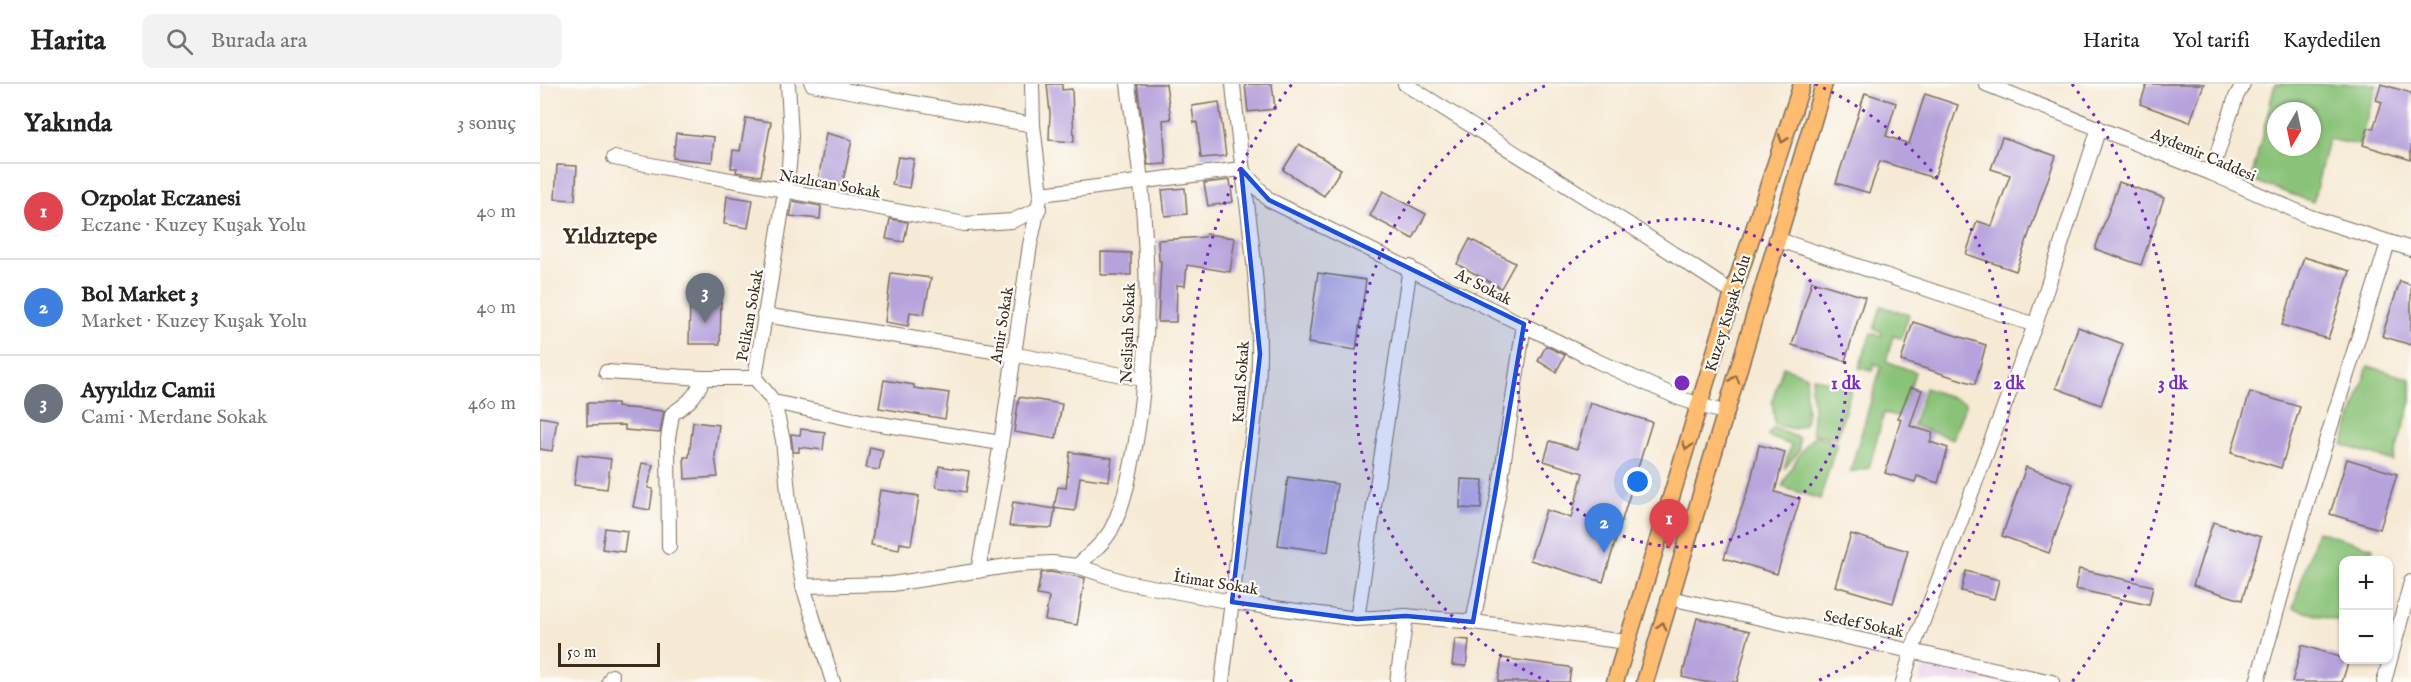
<!DOCTYPE html>
<html lang="tr">
<head>
<meta charset="utf-8">
<style>
  body { margin:0; font-family:"IM FELL English",serif; background:#f2f2f2; color:#222 }
  .controls { position:absolute; right:18px; bottom:18px; display:grid; overflow:hidden; border-radius:12px; box-shadow:0 2px 4px #0004 }
  .controls button { width:54px; height:54px; display:grid; place-items:center; padding:0; border:0; border-bottom:2px solid #e0e0e0; background:#fff; color:#222; font:30px sans-serif }
  .compass { position:absolute; left:1727px; top:18px; width:54px; height:54px; border-radius:50%; background:#fff; box-shadow:0 2px 4px #0004; rotate:189deg }
  .scale { position:absolute; left:18px; bottom:15px; width:102px; box-sizing:border-box; padding-left:6px; border:3px solid #3b2a1e; border-top:0; font-size:16px; line-height:21px; white-space:nowrap; color:#3b2a1e; -webkit-text-stroke:4px #fdfcf7; paint-order:stroke }
  .you { position:absolute; left:1098px; top:398px; width:21px; height:21px; margin:-15px; border:4px solid #fff; border-radius:50%; background:#1a73e8; box-shadow:0 0 0 9px #1a73e833 }
  .badge { display:grid; place-items:center; width:39px; height:39px; border-radius:50%; background:#7c3aed; color:#fff; font-size:20px; font-weight:700 }
  .pin { position:absolute; translate:-50% -50px; filter:drop-shadow(0 2px 3px #0008) }
  .pin::after { content:''; position:absolute; top:32px; width:21px; height:18px; background:inherit; clip-path:polygon(0 0,100% 0,50% 100%) }
  .list { margin:0; padding:0; list-style:none }
  h2 { display:flex; justify-content:space-between; align-items:center; height:78px; margin:0; padding:0 24px; font-size:26px }
  h2 small { font-size:20px; font-weight:400; color:#767676 }
  .list li { display:grid; grid-template-columns:39px 1fr auto; gap:18px; align-items:center; box-sizing:border-box; height:96px; padding:0 24px; border-top:2px solid #e0e0e0 }
  .list b { display:block; font-size:22px; white-space:nowrap }
  .list p { margin:0; font-size:20px; white-space:nowrap; color:#767676 }
  .list em { font-size:20px; font-style:normal; color:#767676 }
  .icon { flex:none; width:33px; height:33px; fill:none; stroke:currentColor; stroke-width:2; stroke-linecap:round; stroke-linejoin:round }
  .map { position:relative; flex:none; width:1871px; height:598px; overflow:hidden }
  header { display:flex; align-items:center; gap:36px; box-sizing:border-box; height:84px; padding:0 30px; background:#fff; border-bottom:2px solid #e0e0e0 }
  header strong { font-size:28px }
  nav { display:flex; gap:33px; margin-inline-start:auto; font-size:21px }
  .search { width:420px; height:54px; background:#f2f2f2; display:flex; align-items:center; gap:15px; box-sizing:border-box; padding:0 21px; border-radius:12px; color:#767676; font-size:22px }
  main { display:flex }
  aside { flex:1; background:#fff }
  .map>svg:first-child { display:block }
</style>
</head>
<body>
<header>
<strong>Harita</strong>
<div class="search"><svg class="icon" aria-label="search" viewBox="0 0 24 24"><circle cx="10" cy="10" r="6"/><path d="M15 15l6 6"/></svg>Burada ara</div>
<nav><a>Harita</a><a>Yol tarifi</a><a>Kaydedilen</a></nav>
</header>
<main>
<aside>
<h2>Yakında<small>3 sonuç</small></h2>
<ul class="list">
<li><span class="badge" style="background:#e0444e">1</span><div><b>Ozpolat Eczanesi</b><p>Eczane · Kuzey Kuşak Yolu</p></div><em>40 m</em></li>
<li><span class="badge" style="background:#3f7fe0">2</span><div><b>Bol Market 3</b><p>Market · Kuzey Kuşak Yolu</p></div><em>40 m</em></li>
<li><span class="badge" style="background:#6b7280">3</span><div><b>Ayyıldız Camii</b><p>Cami · Merdane Sokak</p></div><em>460 m</em></li>
</ul>
</aside>
<div class="map">
<svg width="1871" height="598" viewBox="0 0 1871 598">
  <rect width="100%" height="100%" fill="#fdfcf7"/>
  <filter id="ink" filterUnits="userSpaceOnUse"><feTurbulence type="fractalNoise" baseFrequency=".0167" numOctaves="2"/><feDisplacementMap in="SourceGraphic" scale="12" xChannelSelector="R" yChannelSelector="G"/><feConvolveMatrix kernelMatrix="1 2 1 2 8 2 1 2 1" color-interpolation-filters="sRGB"/></filter>
  <filter id="wash" filterUnits="userSpaceOnUse"><feTurbulence type="fractalNoise" baseFrequency=".008" numOctaves="4" result="noise"/><feDisplacementMap in="SourceGraphic" scale="24" xChannelSelector="R" yChannelSelector="G"/><feGaussianBlur stdDeviation="1.35" result="paint"/><feColorMatrix in="noise" values="0 0 0 0 0 0 0 0 0 0 0 0 0 0 0 0 0 1.4 0 .05"/><feComposite in="paint" operator="in"/></filter>
  <g filter="url(#wash)">
    <rect width="100%" height="100%" fill="#f6ead5"/>
    <path fill="#ebd1eb" d="M1395,578L1479,598H1379L1383,586Z"/>
    <g fill="#8ac378" stroke="#62764b" stroke-width="1.5" fill-rule="evenodd">
      <path d="M1735,0H1837L1819,61L1788,55L1773,118L1711,96ZM1736,27H1772V63H1736Z"/>
      <path d="M1341,222L1369,231L1361,254L1353,252L1346,277L1375,288L1361,333L1344,329L1329,384L1310,388L1341,283L1334,279L1332,287L1319,284L1331,249L1341,252L1342,248L1334,245Z"/>
      <path d="M1828,282L1871,295V318L1853,377L1803,361Z"/>
      <path d="M1243,283L1267,292C1262,310 1271,323 1264,341L1254,345L1235,341L1232,317Z"/>
      <path d="M1273,293L1311,306L1297,354L1273,349C1271,339 1274,333 1273,323C1273,309 1268,311 1273,293Z"/>
      <path d="M1385,304L1426,319L1413,355L1373,341Z"/>
      <path d="M1234,344L1259,354V367L1244,385L1251,361L1227,352Z"/>
      <path d="M1275,351L1297,359L1280,415L1242,403C1246,391 1266,359 1275,351Z"/>
      <path d="M1777,447L1833,464L1829,476H1804L1803,539L1753,524Z"/>
    </g>
    <g id="blocks">
      <g fill="#b6a3db">
        <path d="M507,0H522V6L532,5L534,58L509,56L510,29Z"/>
        <path d="M597,0H626L631,35L623,36L626,80L608,81Z"/>
        <path d="M705,0H732L735,25L708,28Z"/>
        <path d="M1607,0H1664L1650,38L1600,20Z"/>
        <path d="M1841,0L1871,9V76L1823,61L1828,44L1833,45L1842,18L1836,16Z"/>
        <path d="M1325,9L1356,19L1346,52L1369,60L1385,10L1418,21L1394,94L1340,77L1329,109L1296,99Z"/>
        <path d="M679,18L686,72L661,74L657,38L654,39L652,22Z"/>
        <path d="M206,34L231,38L221,92L196,88L197,84H191L193,66L200,67Z"/>
        <path d="M136,49L174,53L172,78L133,74Z"/>
        <path d="M286,49L312,56L302,102L278,98Z"/>
        <path d="M1462,53L1516,72L1476,187L1426,170L1437,137L1452,142L1470,91L1451,85Z"/>
        <path d="M759,60L801,85L784,112L743,86Z"/>
        <path d="M358,73L374,75L369,104L352,101Z"/>
        <path d="M17,81L37,82L35,116L15,115Z"/>
        <path d="M690,96L693,118L668,122L664,99Z"/>
        <path d="M1579,98L1624,114L1601,181L1555,165Z"/>
        <path d="M645,104L647,130L625,132L622,106Z"/>
        <path d="M843,107L886,130L873,155L830,132Z"/>
        <path d="M187,112L213,116L208,144L184,140Z"/>
        <path d="M253,117L281,122L280,135L250,132Z"/>
        <path d="M350,135L368,138L364,158L346,155Z"/>
        <path d="M666,150L695,154L690,188L647,181L645,202L637,201L636,238H618L621,177H619L618,156L665,153Z"/>
        <path d="M930,155L975,179L961,204L917,180Z"/>
        <path d="M561,168L591,169V191H561Z"/>
        <path d="M1764,173L1810,187L1788,255L1742,241Z"/>
        <path d="M351,189L391,194L384,230L370,228L368,242L345,238Z"/>
        <path d="M778,189L826,196L816,266L768,259Z"/>
        <path d="M1272,197L1325,213L1305,277L1252,261Z"/>
        <path d="M1860,197L1871,201V261L1842,252Z"/>
        <path d="M150,217L181,218L180,260H149Z"/>
        <path d="M1373,238L1446,261L1435,300L1361,277Z"/>
        <path d="M1538,243L1583,260L1561,321L1516,304Z"/>
        <path d="M1006,262L1025,271L1016,288L998,277Z"/>
        <path d="M344,296L374,301V304L409,309L405,335L339,324Z"/>
        <path d="M1371,303L1382,306L1370,342L1393,349L1390,358L1408,364L1398,399L1377,392L1375,398L1345,389L1361,335L1358,334Z"/>
        <path d="M1710,308L1760,323L1741,384L1691,369Z"/>
        <path d="M479,313L522,320L516,355L474,348Z"/>
        <path d="M47,319H77V323L124,327L120,349L85,346V341L47,342Z"/>
        <path d="M1050,319L1112,338L1063,498L990,476L1006,426L1031,434L1043,389L1004,377L1010,357L1037,365Z"/>
        <path d="M0,333L17,336L12,367L0,365Z"/>
        <path d="M153,338L179,341L175,372L178,393L145,395L144,373H149Z"/>
        <path d="M261,345L285,348L283,366L259,363V368H253L251,350L260,351Z"/>
        <path d="M1219,361L1245,368L1235,408L1260,415L1237,490L1184,474L1210,400Z"/>
        <path d="M330,363L343,366L339,386L326,384Z"/>
        <path d="M530,368L572,374L569,397L540,393L535,427L514,424L518,403L526,404Z"/>
        <path d="M38,371L71,375L67,405L34,401Z"/>
        <path d="M1807,375L1857,390L1840,445L1790,430Z"/>
        <path d="M102,379L113,381L108,404L113,405L110,426L93,423Z"/>
        <path d="M399,382L429,387L426,408L396,403Z"/>
        <path d="M1486,383L1533,400L1509,469L1462,452Z"/>
        <path d="M748,393L797,400L788,468L738,461Z"/>
        <path d="M921,395L943,396L941,425L920,424Z"/>
        <path d="M340,406L379,412L371,461L360,459L359,466L331,461Z"/>
        <path d="M473,418L515,425L512,444L469,442Z"/>
        <path d="M1673,438L1721,453L1702,516L1653,501Z"/>
        <path d="M65,444L87,447L84,468L62,465Z"/>
        <path d="M1311,450L1368,467L1353,519L1295,502Z"/>
        <path d="M1539,485L1613,502L1609,521L1535,505Z"/>
        <path d="M1426,487L1459,496L1454,515L1421,507Z"/>
        <path d="M510,488L545,494L537,541L505,536L509,513L497,511L501,489Z"/>
        <path d="M1157,534L1210,547L1197,598H1164L1142,593Z"/>
        <path d="M915,555L929,556L926,582L912,581Z"/>
        <path d="M1762,561L1809,576L1802,598H1752Z"/>
        <path d="M962,574L1028,583L1031,585L1029,598H958Z"/>
      </g>
    </g>
  </g>
  <g filter="url(#ink)">
    <use href="#blocks" fill-opacity="0" stroke="#7c6d5e" stroke-width="1.5"/>
    <g fill="none" stroke-linecap="round" stroke-linejoin="round">
      <defs>
        <g id="minor">
          <path d="M248,0L251,52L249,82L215,294L234,318L243,356L249,418L263,502L293,598"/>
          <path d="M272,0L493,41"/>
          <path d="M865,0L1088,140L1193,209"/>
          <path d="M1446,0L1671,89L1770,133L1871,165"/>
          <path d="M74,74L425,140L472,137L499,125"/>
          <path d="M1671,89L1696,13L1703,0"/>
          <path d="M501,110L701,85L729,116L1057,277L1139,314L1185,329"/>
          <path d="M1236,155L1495,241"/>
          <path d="M224,231L472,270L603,295"/>
          <path d="M66,288L163,294"/>
          <path d="M234,318L321,337L461,359"/>
          <path d="M129,463L128,355L132,330C147,320 157,312 163,294H215"/>
          <path d="M537,482C549,471 563,460 571,446C584,421 590,390 595,363C610,277 609,185 601,99C598,66 592,33 588,0"/>
          <path d="M438,487L461,359L490,161L501,110L493,41L492,0"/>
          <path d="M263,502L352,500L474,481L512,479L537,482L585,498L692,518L817,535L866,532L933,538L1086,558"/>
          <path d="M1130,514L1512,598"/>
          <path d="M817,535L870,183"/>
          <path d="M933,538L960,402L984,240"/>
          <path d="M69,598L72,592"/>
          <path d="M682,598L718,305C724,203 702,101 693,0"/>
          <path d="M857,598L866,532"/>
          <path d="M1363,598L1372,566L1495,241L1559,44"/>
          <path d="M1717,598L1769,412L1848,159"/>
          <path d="M1844,598L1871,498"/>
        </g>
        <g id="major">
          <path d="M1075,598L1193,209L1262,0"/>
          <path d="M1105,598L1284,0"/>
        </g>
      </defs>
      <use href="#minor" stroke="#7c6d5e" stroke-width="16"/>
      <use href="#major" stroke="#7c6d5e" stroke-width="19"/>
      <use href="#minor" stroke="#fff" stroke-width="14"/>
      <use href="#major" stroke="#fdbc70" stroke-width="16"/>
    </g>
    <defs><path id="oneway-chevron" d="M-2-3.5L2.5 0L-2 3.5" fill="none" stroke-width="1.6" stroke-linecap="round" stroke-linejoin="round" transform="scale(1.5)"/></defs>
    <g stroke="#926c43">
      <use href="#oneway-chevron" transform="translate(1243 55) rotate(109)"/>
      <use href="#oneway-chevron" transform="translate(1195 295) rotate(-74)"/>
      <use href="#oneway-chevron" transform="translate(1147 362) rotate(106)"/>
      <use href="#oneway-chevron" transform="translate(1122 542) rotate(-74)"/>
    </g>
  </g>
  <path fill="#1d4ed8" fill-opacity="0.2" stroke="#1d4ed8" stroke-width="4.5" stroke-linejoin="round" d="M701,85L729,116L984,240L933,538L866,532L817,535L692,518L720,270Z"/>
  <g fill="none" stroke="#7b2cbf" stroke-width="3" stroke-dasharray="3 6">
    <circle cx="1142" cy="299" r="164"/>
    <path d="M1009 598A327 327 0 0 1 1009 0M1275 0A327 327 0 0 1 1275 598"/>
    <path d="M752 598A491 491 0 0 1 752 0M1532 0A491 491 0 0 1 1532 598"/>
  </g>
  <g text-anchor="middle" stroke-width="4.5" stroke-linejoin="round" paint-order="stroke">
    <g font-size="16" fill="#3b2a1e" stroke="#fdfcf7">
      <text transform="translate(1664 70) rotate(23)" y="6">Aydemir Caddesi</text>
      <text transform="translate(290 99) rotate(10)" y="6">Nazlıcan Sokak</text>
      <text transform="translate(944 202) rotate(27)" y="6">Ar Sokak</text>
      <text transform="translate(1187 229) rotate(-73)" y="6">Kuzey Kuşak Yolu</text>
      <text transform="translate(209 231) rotate(-80)" y="6">Pelikan Sokak</text>
      <text transform="translate(461 241) rotate(-81)" y="6">Amir Sokak</text>
      <text transform="translate(587 249) rotate(-88)" y="6">Neslişah Sokak</text>
      <text transform="translate(700 298) rotate(-86)" y="6">Kanal Sokak</text>
      <text transform="translate(676 498) rotate(9)" y="6">İtimat Sokak</text>
      <text transform="translate(1324 539) rotate(12)" y="6">Sedef Sokak</text>
    </g>
    <g font-size="22" font-weight="bold" fill="#3b2a1e" stroke="#fdfcf7">
      <text x="70" y="159">Yıldıztepe</text>
    </g>
  </g>
  <circle cx="1142" cy="299" r="9" fill="#7b2cbf" stroke="#fdfcf7" stroke-width="3"/>
  <g font-size="18" text-anchor="middle" font-weight="bold" fill="#7b2cbf" stroke="#fdfcf7" stroke-width="4.5" stroke-linejoin="round" paint-order="stroke">
    <text x="1306" y="305">1 dk</text>
    <text x="1469" y="305">2 dk</text>
    <text x="1633" y="305">3 dk</text>
  </g>
</svg>
<div class="controls">
<button>+</button>
<button>−</button>
</div>
<svg class="compass" viewBox="-18 -18 36 36"><path d="M0-13l5 13h-10z" fill="#e53935"/><path d="M0 13l5-13h-10z" fill="#767676"/></svg>
<div class="scale">50 m</div>
<div class="you"></div>
<div class="pin badge" style="left:1129px;top:465px;background:#e0444e">1</div>
<div class="pin badge" style="left:1064px;top:469px;background:#3f7fe0">2</div>
<div class="pin badge" style="left:165px;top:239px;background:#6b7280">3</div>
</div>
</main>
</body>
</html>
